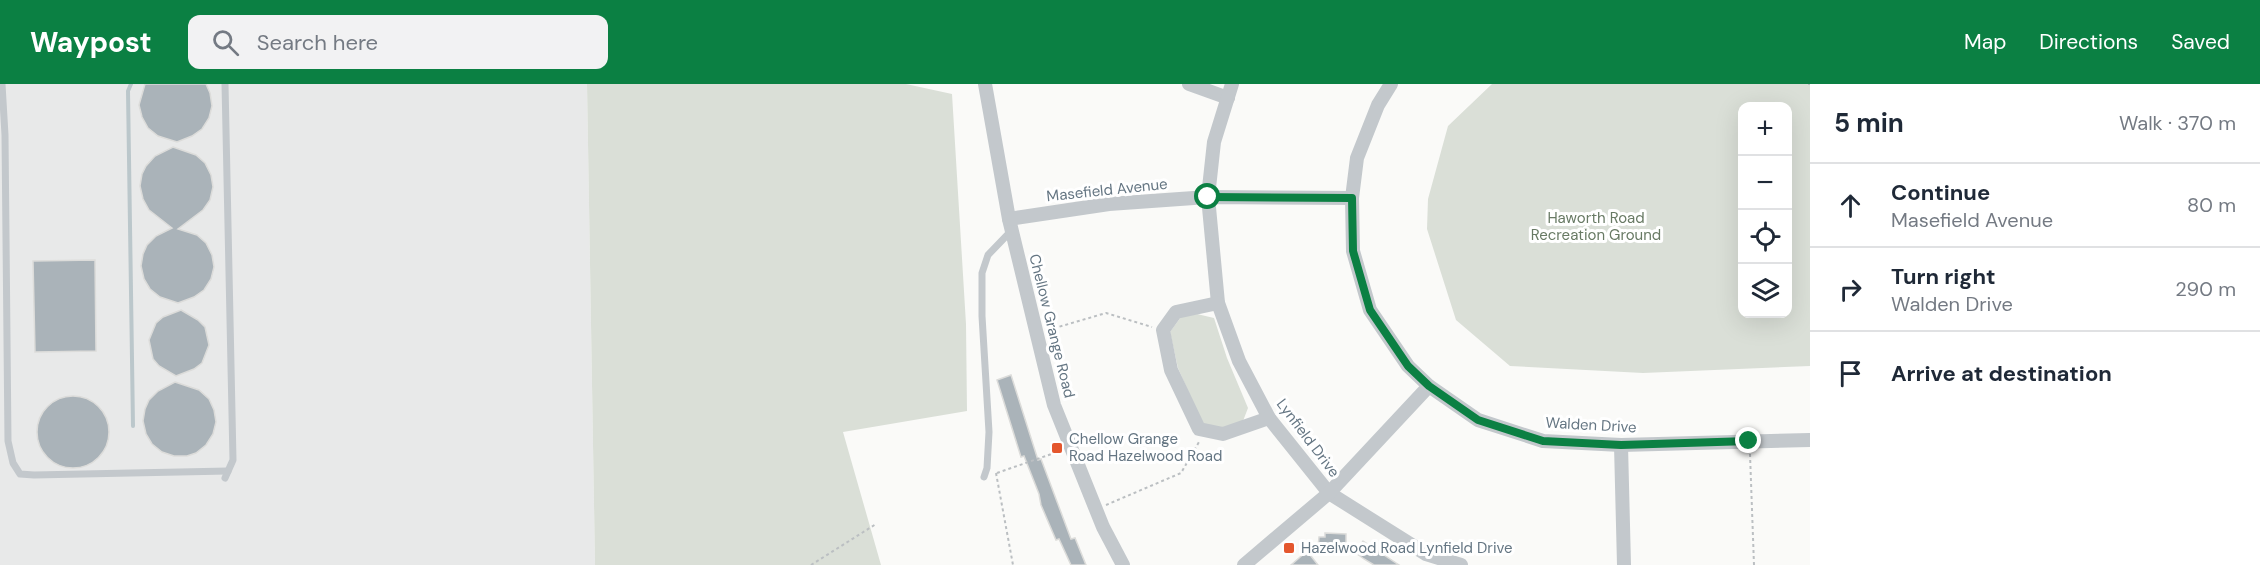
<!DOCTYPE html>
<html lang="en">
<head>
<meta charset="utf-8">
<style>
  body { margin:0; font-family:"DM Sans",sans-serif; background:#f2f2f3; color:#1f2937 }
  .controls { position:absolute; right:18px; top:18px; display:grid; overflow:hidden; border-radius:12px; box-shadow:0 6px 24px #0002 }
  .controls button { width:54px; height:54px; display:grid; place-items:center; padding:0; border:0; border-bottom:2px solid #e0e1e3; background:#fff; color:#1f2937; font:30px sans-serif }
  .stop { position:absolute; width:18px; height:18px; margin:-14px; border:4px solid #0b8043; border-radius:50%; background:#fff }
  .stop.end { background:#0b8043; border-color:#fff; box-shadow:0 2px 6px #0008 }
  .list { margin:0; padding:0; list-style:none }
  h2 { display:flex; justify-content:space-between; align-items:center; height:78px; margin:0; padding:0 24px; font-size:26px }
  h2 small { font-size:20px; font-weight:400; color:#747a83 }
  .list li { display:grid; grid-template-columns:39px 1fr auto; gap:18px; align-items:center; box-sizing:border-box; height:84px; padding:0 24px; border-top:2px solid #e0e1e3 }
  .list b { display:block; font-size:22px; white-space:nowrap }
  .list p { margin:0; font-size:20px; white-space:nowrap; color:#747a83 }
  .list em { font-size:20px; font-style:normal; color:#747a83 }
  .icon { flex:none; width:33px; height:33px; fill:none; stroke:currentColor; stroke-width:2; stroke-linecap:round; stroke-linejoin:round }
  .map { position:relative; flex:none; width:1810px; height:481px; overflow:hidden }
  header { display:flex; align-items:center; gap:36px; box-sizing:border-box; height:84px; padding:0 30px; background:#0b8043; color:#fff }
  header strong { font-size:28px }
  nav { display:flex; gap:33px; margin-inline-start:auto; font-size:21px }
  .search { width:420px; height:54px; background:#f2f2f3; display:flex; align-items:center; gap:15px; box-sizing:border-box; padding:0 21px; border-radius:12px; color:#747a83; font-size:22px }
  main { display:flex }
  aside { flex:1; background:#fff }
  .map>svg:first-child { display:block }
</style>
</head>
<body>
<header>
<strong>Waypost</strong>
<div class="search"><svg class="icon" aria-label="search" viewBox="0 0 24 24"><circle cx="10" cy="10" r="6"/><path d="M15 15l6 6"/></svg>Search here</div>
<nav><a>Map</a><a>Directions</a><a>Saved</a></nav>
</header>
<main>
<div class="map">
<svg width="1810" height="481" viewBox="0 0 1810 481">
  <rect width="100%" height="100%" fill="#fafaf8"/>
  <path fill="#e8e9e9" d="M0,0H587L595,481H0Z"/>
  <g fill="#dadfd7" fill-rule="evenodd">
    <path d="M587,0H906L952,10L966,240L967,327L843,348L881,481H595Z"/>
    <path d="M1492,0H1810V282L1643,289L1510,282L1456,236L1427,145L1428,115L1448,42ZM1788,22V230H1742V22Z"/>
    <path d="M1197,230L1214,234L1227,274L1248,324L1243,337L1221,345L1203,341L1178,284L1170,248L1181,233Z"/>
  </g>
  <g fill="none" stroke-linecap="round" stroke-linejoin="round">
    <path stroke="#bbc7cb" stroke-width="4" d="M131,0L128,7L133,342"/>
  </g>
  <g fill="#aab3b9" stroke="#dcdcda" stroke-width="1.5">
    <path d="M145,0H206L210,9L212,22L209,34L202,45L192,52L177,58L158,52L148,44L142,33L139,21Z"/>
    <path d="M173,63L196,71L205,79L211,91L213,103L210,116L203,126L178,145L197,151L206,159L212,171L214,183L211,195L204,206L194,213L178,219L160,213L150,205L144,195L141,182L143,170L147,161L156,152L172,144L149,126L143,115L140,102L142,90L146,82L155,72Z"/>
    <path d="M95,176L96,267L35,268L33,177Z"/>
    <path d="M181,226L198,236L205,243L209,261L202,279L194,285L176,292L159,282L153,275L149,256L156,239L163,233Z"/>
    <path d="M1011,291L1038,376L1041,375L1071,455L1075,454L1086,481H1071L1059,455L1056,456L1041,421L1039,410L1024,372L1021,373L997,296Z"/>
    <path d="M175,298L199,306L209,315L214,326L216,338L213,350L206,361L196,369L187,372H174L162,368L152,360L146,350L143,337L145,325L149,316L158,307Z"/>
    <circle cx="73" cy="348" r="36"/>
    <path d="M1325,449L1346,450V464H1318L1319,453H1325Z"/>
    <path d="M1363,457L1399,481H1374L1364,475L1356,469Z"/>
    <path d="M1307,467L1318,481H1291Z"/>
  </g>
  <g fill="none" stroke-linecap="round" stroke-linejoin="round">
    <g stroke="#bbbfc2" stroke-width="2" stroke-dasharray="3 3" stroke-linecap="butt">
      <path d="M1808,0H1810"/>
      <path d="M1048,246L1106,229L1152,243"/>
      <path d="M1750,370L1754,481"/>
      <path d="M996,389L1013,481"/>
      <path d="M997,389L1060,367"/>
      <path d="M1106,421L1181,389L1199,358"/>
      <path d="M811,481L876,440"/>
    </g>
    <g stroke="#c3c8cc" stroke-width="7">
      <path d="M2,0L5,51L8,357L13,379L20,390L34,391L228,387"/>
      <path d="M225,0L233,376L225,394"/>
      <path d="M984,393L987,384L989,348L982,232V189L988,171L1012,146"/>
    </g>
    <g stroke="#c3c8cc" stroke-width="14">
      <path d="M985,0L1009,135L1054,321L1103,443L1123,481"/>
      <path d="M1189,0L1228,14"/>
      <path d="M1232,0L1214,58L1208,113L1218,219L1239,277L1269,334L1329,409L1426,470L1461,481"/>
      <path d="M1391,0L1378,21L1357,74L1352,114L1353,167L1370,226L1408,282L1429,302L1478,336L1543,357L1621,361L1810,356"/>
      <path d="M1009,135L1109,120L1208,113L1352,114"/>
      <path d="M1218,219L1176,228L1163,246L1171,286L1199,345L1223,350L1269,334"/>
      <path d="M1621,361L1624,481"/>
      <path d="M1244,481L1329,409L1429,302"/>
    </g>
  </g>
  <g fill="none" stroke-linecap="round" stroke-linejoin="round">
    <path stroke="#0b8043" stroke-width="8" d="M1208,113L1352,114L1353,167L1370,226L1408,282L1429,302L1478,336L1543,357L1621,361L1749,357"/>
  </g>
  <g fill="#e4572e" stroke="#fff" stroke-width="2">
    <rect x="1051" y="358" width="12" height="12" rx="3"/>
    <rect x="1283" y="458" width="12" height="12" rx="3"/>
  </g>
  <g text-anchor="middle" stroke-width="6" stroke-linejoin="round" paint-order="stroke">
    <g font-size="15" fill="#657683" stroke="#fff">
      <text transform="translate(1107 106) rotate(-6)" y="5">Masefield Avenue</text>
      <text transform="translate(1052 242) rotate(76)" y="5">Chellow Grange Road</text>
      <text transform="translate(1591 341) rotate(3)" y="5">Walden Drive</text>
      <text transform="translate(1308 354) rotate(53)" y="5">Lynfield Drive</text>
    </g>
    <g font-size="15" fill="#687a64" stroke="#fff">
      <text x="1596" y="139">Haworth Road<tspan x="1596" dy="17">Recreation Ground</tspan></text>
    </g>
    <g font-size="15" fill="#657683" stroke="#fff" text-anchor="start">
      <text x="1069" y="360">Chellow Grange<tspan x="1069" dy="17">Road Hazelwood Road</tspan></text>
      <text x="1301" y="469">Hazelwood Road Lynfield Drive</text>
    </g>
  </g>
</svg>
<div class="controls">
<button>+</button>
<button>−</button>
<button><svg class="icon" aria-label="locate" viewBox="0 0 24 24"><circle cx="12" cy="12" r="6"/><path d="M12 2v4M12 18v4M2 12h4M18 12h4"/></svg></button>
<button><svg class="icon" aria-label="layers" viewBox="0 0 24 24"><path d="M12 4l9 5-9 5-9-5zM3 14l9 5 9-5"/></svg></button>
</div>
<div class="stop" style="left:1208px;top:113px"></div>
<div class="stop end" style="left:1749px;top:357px"></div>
</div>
<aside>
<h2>5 min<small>Walk · 370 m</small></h2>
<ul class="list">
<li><svg class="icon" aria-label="ahead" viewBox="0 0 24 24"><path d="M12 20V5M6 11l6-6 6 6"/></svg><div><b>Continue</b><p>Masefield Avenue</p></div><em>80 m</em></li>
<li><svg class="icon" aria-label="right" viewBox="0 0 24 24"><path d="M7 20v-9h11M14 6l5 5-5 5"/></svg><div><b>Turn right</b><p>Walden Drive</p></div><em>290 m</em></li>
<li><svg class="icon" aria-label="arrive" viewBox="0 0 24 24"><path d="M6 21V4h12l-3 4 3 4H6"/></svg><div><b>Arrive at destination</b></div></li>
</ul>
</aside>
</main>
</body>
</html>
